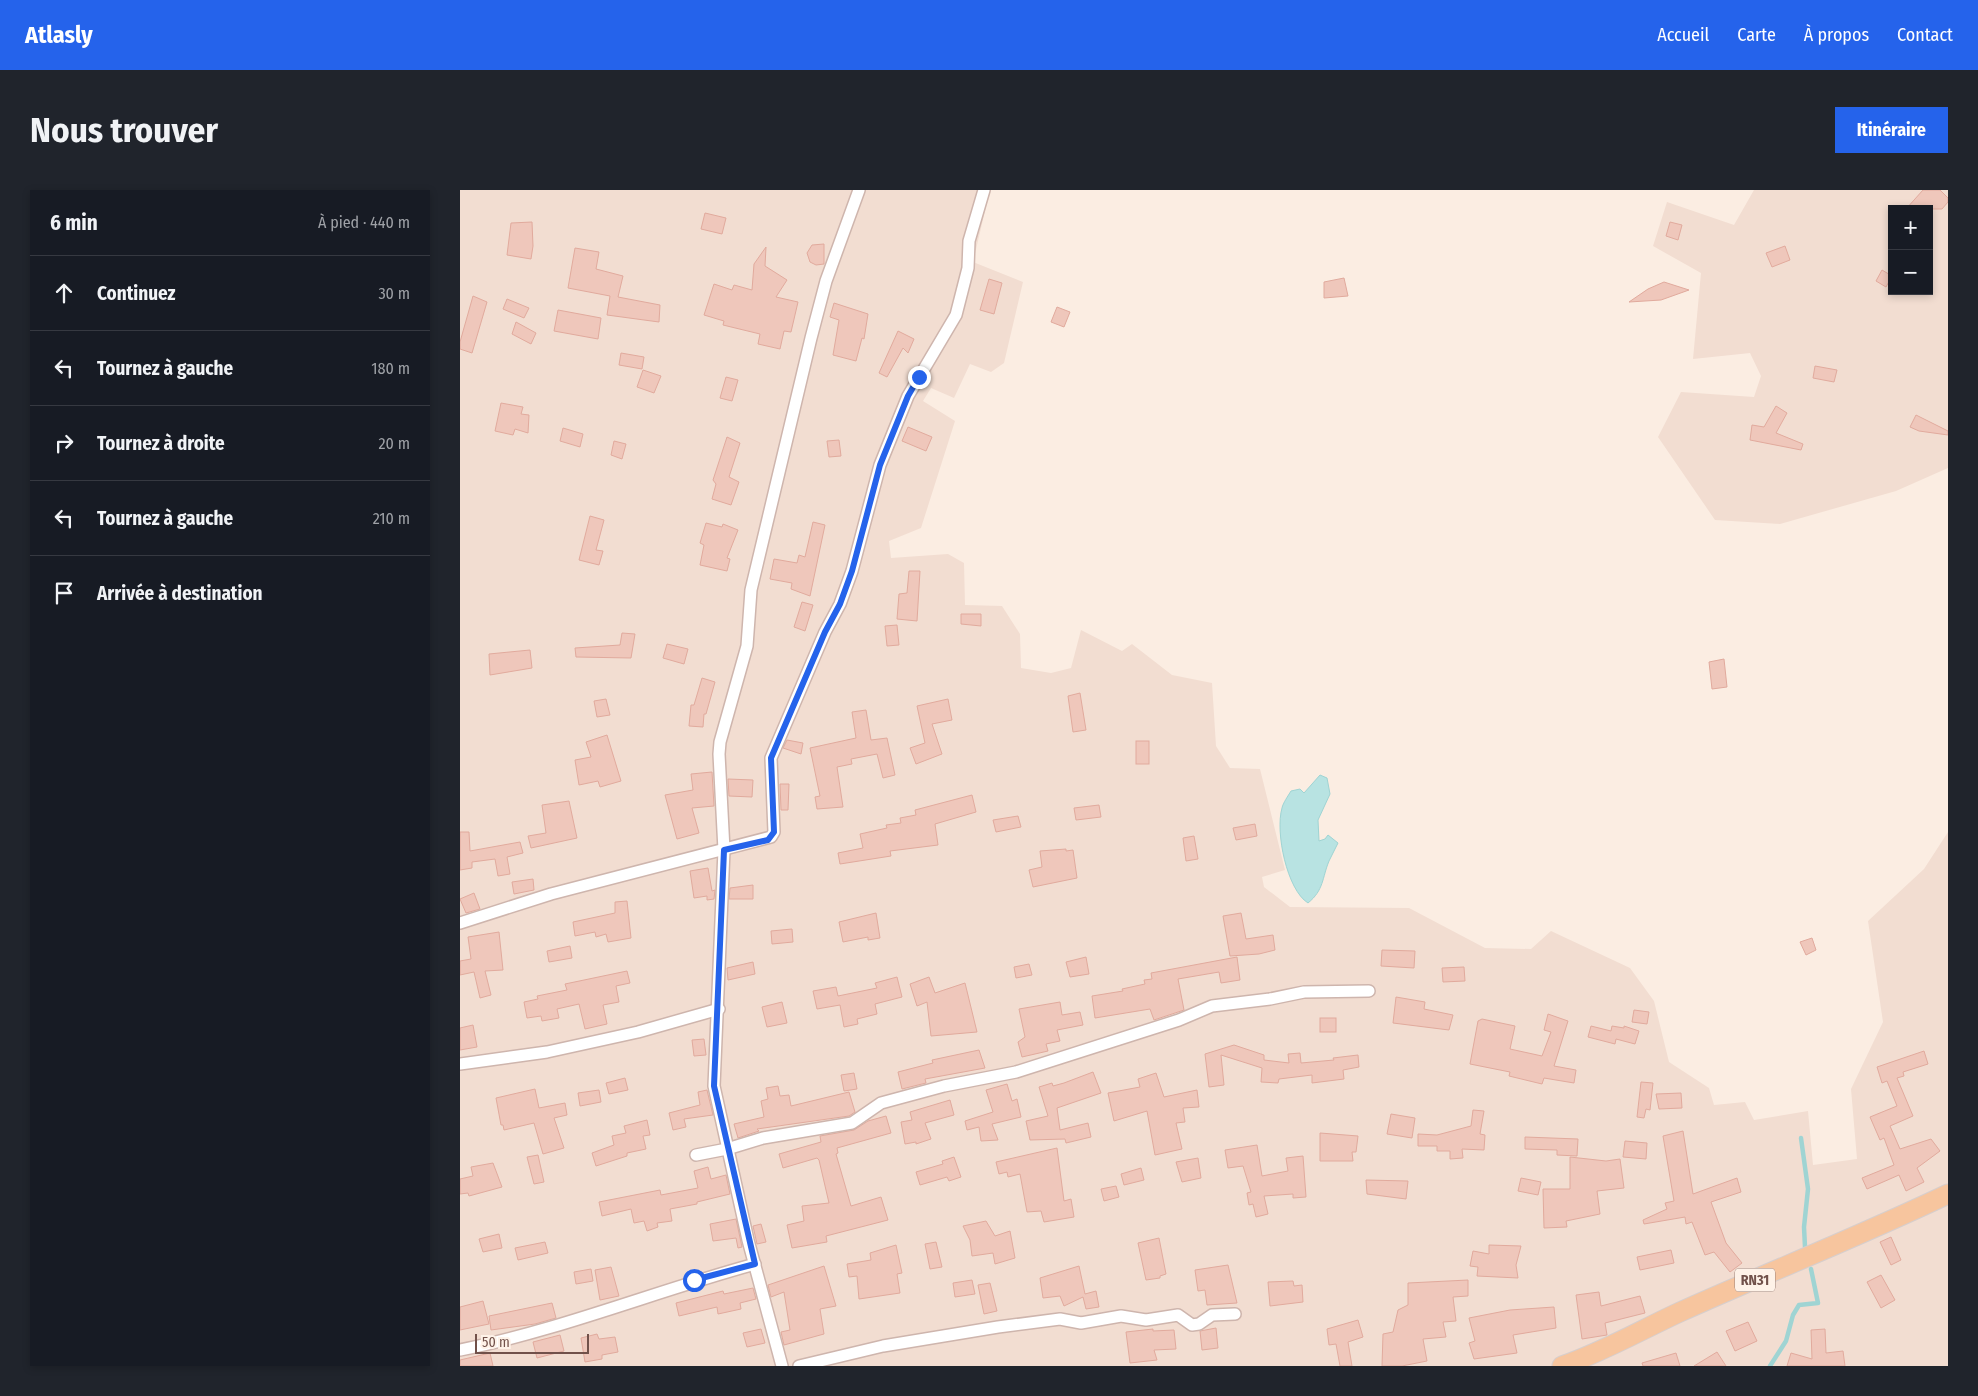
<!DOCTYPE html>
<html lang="fr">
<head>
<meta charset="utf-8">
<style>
  body { margin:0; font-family:"Fira Sans Condensed",sans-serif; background:#20242c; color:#f1f3f6 }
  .controls { position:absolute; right:15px; top:15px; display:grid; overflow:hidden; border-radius:0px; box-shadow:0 2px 8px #0003 }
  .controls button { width:45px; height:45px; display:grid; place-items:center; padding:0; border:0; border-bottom:1px solid #363941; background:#171b24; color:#f1f3f6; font:25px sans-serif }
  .scale { position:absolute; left:15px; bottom:12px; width:114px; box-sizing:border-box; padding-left:5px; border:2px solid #71514a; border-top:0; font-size:14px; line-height:18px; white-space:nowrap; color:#71514a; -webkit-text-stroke:4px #fef2e8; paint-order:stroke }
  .stop { position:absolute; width:15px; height:15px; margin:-11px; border:4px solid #2563eb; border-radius:50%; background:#fff }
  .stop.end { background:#2563eb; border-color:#fff; box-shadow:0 1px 5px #0008 }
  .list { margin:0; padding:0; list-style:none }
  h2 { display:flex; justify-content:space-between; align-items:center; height:65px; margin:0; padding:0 20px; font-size:21px }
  h2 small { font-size:16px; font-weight:400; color:#9ea1a6 }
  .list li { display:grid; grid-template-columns:32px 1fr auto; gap:15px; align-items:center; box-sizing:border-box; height:75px; padding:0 20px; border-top:1px solid #363941 }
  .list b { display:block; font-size:19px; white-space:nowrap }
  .list em { font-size:16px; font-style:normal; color:#9ea1a6 }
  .icon { flex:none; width:28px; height:28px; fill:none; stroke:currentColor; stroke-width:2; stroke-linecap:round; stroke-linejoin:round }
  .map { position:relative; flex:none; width:1488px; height:1176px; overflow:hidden; border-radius:0px }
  header { display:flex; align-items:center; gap:30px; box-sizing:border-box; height:70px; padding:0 25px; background:#2563eb; color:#fff }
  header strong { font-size:24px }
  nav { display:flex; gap:28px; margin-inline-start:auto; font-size:18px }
  .intro { display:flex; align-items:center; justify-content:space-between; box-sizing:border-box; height:120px; padding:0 30px }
  h1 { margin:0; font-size:35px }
  .button { padding:12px 22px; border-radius:0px; background:#2563eb; color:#fff; font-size:18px; font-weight:700 }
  main { display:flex; gap:30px; padding:0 30px }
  aside { flex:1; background:#171b24; border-radius:0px; box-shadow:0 2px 8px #0003 }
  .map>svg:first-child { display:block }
</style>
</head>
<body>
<header>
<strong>Atlasly</strong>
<nav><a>Accueil</a><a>Carte</a><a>À propos</a><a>Contact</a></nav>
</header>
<div class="intro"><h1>Nous trouver</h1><a class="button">Itinéraire</a></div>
<main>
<aside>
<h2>6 min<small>À pied · 440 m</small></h2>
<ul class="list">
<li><svg class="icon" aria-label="ahead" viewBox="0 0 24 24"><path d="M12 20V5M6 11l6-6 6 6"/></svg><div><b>Continuez</b></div><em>30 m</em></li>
<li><svg class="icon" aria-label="left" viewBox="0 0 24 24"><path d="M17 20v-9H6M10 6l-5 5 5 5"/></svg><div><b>Tournez à gauche</b></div><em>180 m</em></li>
<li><svg class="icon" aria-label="right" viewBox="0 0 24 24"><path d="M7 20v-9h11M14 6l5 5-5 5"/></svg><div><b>Tournez à droite</b></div><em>20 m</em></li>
<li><svg class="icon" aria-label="left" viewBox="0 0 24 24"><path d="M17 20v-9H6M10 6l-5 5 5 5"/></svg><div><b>Tournez à gauche</b></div><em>210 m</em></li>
<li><svg class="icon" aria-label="arrive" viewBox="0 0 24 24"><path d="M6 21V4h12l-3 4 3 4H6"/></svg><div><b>Arrivée à destination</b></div></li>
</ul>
</aside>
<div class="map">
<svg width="1488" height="1176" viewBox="0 0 1488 1176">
  <rect width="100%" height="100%" fill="#fbede2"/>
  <g fill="#f2ddd1" fill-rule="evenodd">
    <path d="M0,0H530L513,72L563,92L544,173L531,182L510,174L494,208L471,198L463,211L495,231L461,338L429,351L431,368L488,364L504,373L505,415L542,416L560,444L561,478L591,483L611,478L621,440L662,461L672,454L712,485L752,493L756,556L770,578L800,579L825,680L802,687L804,697L830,717L949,718L1025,758L1071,759L1091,741L1170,778L1194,811L1209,872L1249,898L1254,915L1285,912L1294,930L1348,921L1353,975L1397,969L1391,899L1423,832L1408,731L1464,679L1488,642V1176H0Z"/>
    <path d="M1294,0H1488V278L1436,301L1320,334L1255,330L1198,247L1221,202L1294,207L1301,186L1290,163L1233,169L1241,83L1193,56L1207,12L1274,35ZM1432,19H1469V101H1432Z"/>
  </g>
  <path fill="#b8e3e2" stroke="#9fd4d3" d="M860,585L867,588L870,604L858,630L859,651L865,649L868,645L878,653C875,659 872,665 869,671C862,688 864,700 848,713C827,700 815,642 822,618C823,613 828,606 831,601L840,599L844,603Z"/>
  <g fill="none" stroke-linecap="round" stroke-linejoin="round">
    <g stroke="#9fd4d3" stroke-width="4.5">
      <path d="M1341,948L1348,999L1344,1037L1345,1057"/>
      <path d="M1310,1176L1326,1151L1333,1125L1339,1115L1358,1113L1351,1079"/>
    </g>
  </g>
  <g fill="#efc7bb" stroke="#e1aa9d">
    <path d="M1463,0H1480L1488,8V12L1482,19H1446Z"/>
    <path d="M245,23L266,28L262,44L241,39Z"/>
    <path d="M72,32L73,56L71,69L47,65L51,33Z"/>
    <path d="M1210,32L1222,35L1218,50L1206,46Z"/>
    <path d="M364,54V74L356,75L350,72L347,63L352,55Z"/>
    <path d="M1325,56L1330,70L1312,77L1306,63Z"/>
    <path d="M306,57L305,76L327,90L316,107L338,112L331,142L324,141L320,159L298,154L300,144L263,135L264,131L244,125L254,94L272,100L274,95L292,100L294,74Z"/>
    <path d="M115,58L139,62L136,79L163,86L158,107L200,115L199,132L147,125L150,106L108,98Z"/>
    <path d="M1422,80L1432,86L1426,97L1416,91Z"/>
    <path d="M884,88L888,106L864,108V92Z"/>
    <path d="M529,89L542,93L534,124L520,120Z"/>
    <path d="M1204,92L1229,100L1201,110L1169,112L1188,99Z"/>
    <path d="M13,106L27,112L12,163L0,159V152Z"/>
    <path d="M47,109L69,118L64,128L43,119Z"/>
    <path d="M374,113L408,124L404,149L402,148L396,171L373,165L379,130L370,127Z"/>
    <path d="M597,117L610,122L604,137L591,132Z"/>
    <path d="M98,120L141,128L138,149L94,141Z"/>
    <path d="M56,132L76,143L71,154L52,144Z"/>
    <path d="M438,141L454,149L448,163L443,158L427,187L419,183Z"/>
    <path d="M161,163L184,167L182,179L159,175Z"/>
    <path d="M1355,176L1377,180L1374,192L1353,188Z"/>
    <path d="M183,180L201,186L194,203L177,197Z"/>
    <path d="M266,187L278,190L272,211L260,208Z"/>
    <path d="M41,213L63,217L61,224L69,225L68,243L55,239L53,245L35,241Z"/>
    <path d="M1316,216L1327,223L1316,243L1343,254L1341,260L1290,250L1292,235L1304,237Z"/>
    <path d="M1456,225L1488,241V245L1459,241L1450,237Z"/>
    <path d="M448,237L472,247L466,261L442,251Z"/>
    <path d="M103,238L123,244L120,257L100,251Z"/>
    <path d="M267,247L280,253L269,287L279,292L271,315L252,309L256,294L253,290Z"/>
    <path d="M379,250L381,266L369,267L367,251Z"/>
    <path d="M154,251L166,254L162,269L151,265Z"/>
    <path d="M130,326L144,330L136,360L143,361L139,375L119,370Z"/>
    <path d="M353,332L365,335L350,406L331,399L332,393L310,389L314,369L337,373L339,365L345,367Z"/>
    <path d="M246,333L262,337L263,334L278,340L267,368L270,369L267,381L240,375L244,355L240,353Z"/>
    <path d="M449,381H460L457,431L437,429L439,404L447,403Z"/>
    <path d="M342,412L353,415L345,441L334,437Z"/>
    <path d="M501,424H521V436L501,434Z"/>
    <path d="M437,435L439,455L427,456L425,436Z"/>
    <path d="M162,443L175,444L171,468L116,467L115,458L160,455Z"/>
    <path d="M207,454L228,459L224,474L203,468Z"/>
    <path d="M70,460L72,478L30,485L29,464Z"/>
    <path d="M1264,469L1267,497L1252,499L1249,472Z"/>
    <path d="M242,488L255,492L246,524H244L243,537L229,536L231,515H234Z"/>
    <path d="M620,503L626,540L613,542L608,506Z"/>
    <path d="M146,509L150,525L137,527L134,511Z"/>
    <path d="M488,509L492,530L472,534L482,564L456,574L450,558L465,553L457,516Z"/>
    <path d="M406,520L411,550L427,548L435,585L423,588L417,564L391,569L392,574L377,577L383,617L357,619L355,607L360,606L350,558L396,548L392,522Z"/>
    <path d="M147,545L161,591L140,597L138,591L119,595L115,570L131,567L126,552Z"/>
    <path d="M327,550L343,553L341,564L323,558Z"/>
    <rect x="676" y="551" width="13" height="23"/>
    <path d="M252,582L254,616L232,618L239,643L217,649L205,605L233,600L231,584Z"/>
    <path d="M268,589L293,590L292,607L269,606Z"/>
    <path d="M320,594H329L328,620H321Z"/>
    <path d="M512,605L516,622L475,634L478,655L430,661L431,666L380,674L378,663L403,658L400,644L427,638L426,635L441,633L440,628L456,625L455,620Z"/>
    <path d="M109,611L117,648L71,658L68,646L86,643L82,615Z"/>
    <path d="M639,615L641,627L616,630L614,618Z"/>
    <path d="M558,626L561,637L536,642L533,630Z"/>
    <path d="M795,634L797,646L776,650L773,638Z"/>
    <path d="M0,642H9L10,661L60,652L63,663L47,667L50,684L38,686L35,669L12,672V678L0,680Z"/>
    <path d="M734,646L738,669L726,671L723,648Z"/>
    <path d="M606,659V661L613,660L617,688L573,697L569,680L582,677L580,661Z"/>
    <path d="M248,678L252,701L255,700L254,709L247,710V706L234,708L230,681Z"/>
    <path d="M73,689L74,700L54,704L52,692Z"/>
    <path d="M293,695V709H269L270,698Z"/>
    <path d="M14,703L20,719L6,723L0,709Z"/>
    <path d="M167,711L171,748L148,752L146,744L136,747L135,742L115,746L113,732L155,723V712Z"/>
    <path d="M416,723L420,748L408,750V747L383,752L379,732Z"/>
    <path d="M781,723L786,749L813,745L815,760L799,764L770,766L763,726Z"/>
    <path d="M332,739L333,752L312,754L311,741Z"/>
    <path d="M39,742L43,780L25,781L31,805L20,808L14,782L0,785V771L11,769L8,747Z"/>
    <path d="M1352,748L1356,760L1346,765L1340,752Z"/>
    <path d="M110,756L112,768L89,772L87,761Z"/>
    <path d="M922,760L955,761L954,778L921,776Z"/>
    <path d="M626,767L629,784L610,787L606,772Z"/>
    <path d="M777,767L780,790L761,793L759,782L718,789L724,820L694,830L690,819L635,828L632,806L663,801L662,799L685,794L684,790L692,789L691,783Z"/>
    <path d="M293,772L295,784L268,790L267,778Z"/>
    <path d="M569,774L572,785L556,788L554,777Z"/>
    <path d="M1004,777L1005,791L983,792L982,778Z"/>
    <path d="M167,781L170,793L156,796L159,812L143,815L147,834L125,839L119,814L97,819L99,828L82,831L81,826L67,828L64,812L78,809L77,806L107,800L105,794Z"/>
    <path d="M437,787L442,807L415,814L417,824L397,829L398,834L384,837L380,815L357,819L353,801L376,797L378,806L417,798L415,793Z"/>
    <path d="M469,787L475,803L505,793L517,842L471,846L467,812L457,816L450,794Z"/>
    <path d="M936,807L965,812L964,819L993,825L989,840L933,833Z"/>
    <path d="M322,812L327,833L307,837L302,817Z"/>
    <path d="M600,812L602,825L620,822L623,835L597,840L600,851L586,854L588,861L562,867L558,852L565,847L559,819Z"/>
    <path d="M1174,820L1189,822L1187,834L1172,832Z"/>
    <path d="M1088,824L1108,831L1094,876L1116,880L1114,893L1084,888L1082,894L1049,886L1050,882L1010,874L1018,831L1022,829L1055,836L1050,859L1082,866L1091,842L1084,840Z"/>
    <rect x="860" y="828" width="16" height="14"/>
    <path d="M13,835L17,857L0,860V838Z"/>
    <path d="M1131,836L1151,841L1152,836L1164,838V836L1179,841L1175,854L1156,849L1155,854L1128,847Z"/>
    <path d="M244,849L246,865L234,866L232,850Z"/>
    <path d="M774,855L804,865V870L829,873L828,864L840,863L841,873L874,870L873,868L898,865L899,877L883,880L884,889L852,893V885L819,889L818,893L801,892L802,878L761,865L764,895L749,897L745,864Z"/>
    <path d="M519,860L525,878L465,889L466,893L442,899L438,882L473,873L472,870Z"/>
    <path d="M1464,861L1468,874L1443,882L1444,886L1437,888L1453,926L1430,936L1440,959L1471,949L1480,961L1457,978L1464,992L1446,1001L1439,985L1407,999L1402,988L1434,975L1424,948L1420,950L1410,927L1437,916L1427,891L1422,893L1417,877Z"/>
    <path d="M633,882L641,903L597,918L600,940L628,933L631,947L606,953L605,949L570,950L566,931L588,926L579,897L592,893L593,896L604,893Z"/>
    <path d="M394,883L397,899L384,901L381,885Z"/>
    <path d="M696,883L704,907L737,900L739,917L723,918L725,932L716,933L722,959L695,965L687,921L654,931L648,903L680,897L678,889Z"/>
    <path d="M165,888L168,900L149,904L146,893Z"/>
    <path d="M1181,892L1193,893L1190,920L1186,919L1184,928L1177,927Z"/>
    <path d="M547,894L552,911L557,909L561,927L532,934L538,950L521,951L519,937L507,940L505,931L533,922L526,900Z"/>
    <path d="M318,896L320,906L329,905L331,916L389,902L395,922L389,926L297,939L299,941L278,948L274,934L304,927L301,911L308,909L306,898Z"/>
    <path d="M75,899L79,918L105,913L107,925L94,928L104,958L83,964L74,933L44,940L43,935H41L36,908Z"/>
    <path d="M139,900L141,912L120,916L118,903Z"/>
    <path d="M247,900L253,925L224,929L226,937L213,940L209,923L240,915L238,902Z"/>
    <path d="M1221,903L1222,918L1199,919L1196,904Z"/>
    <path d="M490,910L494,925L465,933L471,949L456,954V952L445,954L441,932L452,930L450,922Z"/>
    <path d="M1013,920L1024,921L1020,944L1025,945L1024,960L1002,959L1003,968L990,969V961H977V956H958V944L977,945L1011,936Z"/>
    <path d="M931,924L955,928L952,948L927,944Z"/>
    <path d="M426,926L431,943L377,958L378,963L376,964L391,1016L421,1007L428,1030L366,1046L367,1052L332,1058L327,1035L344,1031L342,1016L369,1013L359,970L357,968L323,978L319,964L361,952L360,946L394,940L408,931Z"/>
    <path d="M187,930L190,945L183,946L186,959L167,963V966L136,976L132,963L154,955L152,946L166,943L164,936Z"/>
    <path d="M1223,941L1233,1004L1277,988L1281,1002L1251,1012L1266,1053L1282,1073L1270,1082L1254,1062L1245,1065L1232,1032L1226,1034L1225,1027L1184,1034L1183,1030L1207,1019L1205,1013L1214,1011L1203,946Z"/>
    <path d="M860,943L898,946L896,962H892L893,971H860Z"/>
    <path d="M1065,947L1118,949L1117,966L1097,965V960L1065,959Z"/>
    <path d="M1165,951L1187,953L1186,969L1163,967Z"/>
    <path d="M797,955L802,986L828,981L826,968L843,966L846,1007L833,1008V1004L804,1006L808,1024L796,1027L793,1014L789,1015L787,1003L791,1002L783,976L768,978L765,960Z"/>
    <path d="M597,958L604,1011L611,1009L614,1027L584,1032L581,1021L567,1022L560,984L548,987L547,982L539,984L536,972Z"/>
    <path d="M78,965L84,992L74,994L67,967Z"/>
    <path d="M494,967L501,987L489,991L487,987L460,995L456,982L483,974L482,971Z"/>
    <path d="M1110,967L1146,971L1160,969L1164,998L1137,1001L1140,1024L1106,1031L1107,1037L1084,1038L1083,999H1110Z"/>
    <path d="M738,968L741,988L722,992L716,972Z"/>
    <path d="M33,973L42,997L9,1006L8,1003L0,1004V989L13,986L11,977Z"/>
    <path d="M248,977L251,989L266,985L270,1004L237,1012V1014L210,1019L212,1031L197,1033L198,1037L187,1041L184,1031L174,1033L171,1019L142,1026L139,1012L200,1000L201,1005L238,998L234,981Z"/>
    <path d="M681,978L684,990L664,995L661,984Z"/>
    <path d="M1061,988L1081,992L1078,1005L1058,1001Z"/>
    <path d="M906,990L948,991L946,1009L907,1004Z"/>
    <path d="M656,996L659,1007L644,1011L641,999Z"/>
    <path d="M276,1029L282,1057L278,1058L276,1048L253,1051L250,1034Z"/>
    <path d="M526,1031L535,1046L550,1041L555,1068L535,1074L533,1063L512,1066L510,1050L503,1036Z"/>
    <path d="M301,1034L306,1052L297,1054L293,1036Z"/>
    <path d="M39,1044L42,1058L23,1062L19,1049Z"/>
    <path d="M1431,1047L1441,1070L1431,1075L1420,1052Z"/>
    <path d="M699,1048L706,1084L700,1086V1088L686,1090L678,1053Z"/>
    <path d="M85,1052L88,1063L58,1070L55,1058Z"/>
    <path d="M476,1052L482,1077L470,1079L465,1054Z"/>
    <path d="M436,1055L442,1083L437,1084L440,1103L399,1109L397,1086L389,1087L387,1074L411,1070L410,1063Z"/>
    <path d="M1029,1055L1061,1056L1056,1075L1058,1088L1017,1086L1018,1077L1010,1076L1013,1061L1029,1064Z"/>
    <path d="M1211,1060L1214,1073L1180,1080L1177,1067Z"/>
    <path d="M768,1075L777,1113L747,1115L745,1100L738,1101L735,1080Z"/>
    <path d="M364,1076L376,1116L360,1119L364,1144L324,1155L321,1142L330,1140L324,1102L311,1107L308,1095Z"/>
    <path d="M619,1076L625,1104L636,1101L639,1117L626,1119L623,1107L604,1116L600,1106L583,1108L580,1088Z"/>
    <path d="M151,1077L159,1106L140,1110L135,1080Z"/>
    <path d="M131,1079L133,1091L116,1094L114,1082Z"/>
    <path d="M1421,1085L1435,1110L1421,1118L1407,1092Z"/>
    <path d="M512,1090L515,1104L495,1107L493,1093Z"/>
    <path d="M1008,1090V1106L993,1107L996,1131L983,1132L986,1147L963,1149L967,1171L942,1176H922L923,1144L933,1142L938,1120L948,1115V1093Z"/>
    <path d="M833,1091L834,1096L842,1095L843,1112L810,1116L808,1092Z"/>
    <path d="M530,1093L537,1121L524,1124L518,1095Z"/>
    <path d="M293,1098L296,1109L280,1113L281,1119L258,1124L257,1117L219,1126L216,1113L263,1101L264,1104Z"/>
    <path d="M1139,1102L1141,1116L1180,1106L1185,1123L1145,1133L1147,1145L1122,1149L1116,1105Z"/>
    <path d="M23,1111L29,1134L0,1140V1117Z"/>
    <path d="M92,1113L96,1128L75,1134L31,1140L29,1126Z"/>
    <path d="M1094,1117L1096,1138L1053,1145L1057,1163L1014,1169L1009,1153L1015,1151L1009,1128L1050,1120Z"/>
    <path d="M898,1130L903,1147L888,1152L892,1176H880L876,1154L869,1155L867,1139Z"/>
    <path d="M1288,1132L1297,1151L1275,1161L1266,1141Z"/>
    <path d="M756,1138L758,1158L742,1160L740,1141Z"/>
    <path d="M301,1139L305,1153L287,1157L283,1143Z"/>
    <path d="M693,1139V1141L714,1140L716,1159L694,1160L697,1170L670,1173L666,1142Z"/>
    <path d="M1365,1139L1366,1163L1383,1161L1385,1176H1327L1331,1163L1352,1169L1351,1140Z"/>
    <path d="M137,1144L139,1149L155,1147L158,1162L142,1165V1169L125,1172L121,1148Z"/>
    <path d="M100,1145L104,1161L77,1168L73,1152Z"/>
    <path d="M1257,1162L1266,1176H1234Z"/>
    <path d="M30,1163L33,1176H0V1170Z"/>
    <path d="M1216,1163L1220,1176H1183L1182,1173Z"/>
  </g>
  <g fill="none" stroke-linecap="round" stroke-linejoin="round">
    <defs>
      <g id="minor">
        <path d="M0,733L91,704L311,647L314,642L311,568L365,442L380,414L392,381L420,275L448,206L496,125L508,78L509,51L524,0"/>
        <path d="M0,874L87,862L178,842L259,819"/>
        <path d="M236,965L267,959L303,948L392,933L421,913L484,896L556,882L719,830L752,816L810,809L844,802L909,801"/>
        <path d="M0,1160C100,1140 196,1101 295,1074"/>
        <path d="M322,1176L288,1050L254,896L264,660L259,564L260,552L287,456L291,400L351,148L366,91L399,0"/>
        <path d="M339,1176L423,1156L538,1137L600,1129L621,1133L661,1126L686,1130L718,1125L732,1135L739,1134L752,1125L775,1124"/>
      </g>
      <path id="primary" d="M1102,1176C1143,1162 1181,1140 1220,1122C1309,1082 1400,1046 1488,1004"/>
    </defs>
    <use href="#minor" stroke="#ceb5ad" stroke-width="14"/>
    <use href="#primary" stroke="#d7cecc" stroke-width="21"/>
    <use href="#minor" stroke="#fff" stroke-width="11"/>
    <use href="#primary" stroke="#f7c59e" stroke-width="19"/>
  </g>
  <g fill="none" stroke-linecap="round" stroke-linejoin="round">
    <path stroke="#2563eb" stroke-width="6" d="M234,1090L295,1074L254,896L264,660L308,650L314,642L311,568L365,442L380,414L392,381L420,275L448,206L459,187"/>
  </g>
  <g text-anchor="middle" stroke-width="5" stroke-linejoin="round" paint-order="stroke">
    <rect fill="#fef2e8" stroke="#9b8179" stroke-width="1" x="1275" y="1078.5" width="40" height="23" rx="4"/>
    <g font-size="14" font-weight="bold" fill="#71514a">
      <text x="1295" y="1095">RN31</text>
    </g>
  </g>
</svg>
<div class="controls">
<button>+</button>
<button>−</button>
</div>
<div class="scale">50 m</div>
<div class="stop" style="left:234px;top:1090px"></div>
<div class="stop end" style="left:459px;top:187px"></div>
</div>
</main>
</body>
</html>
